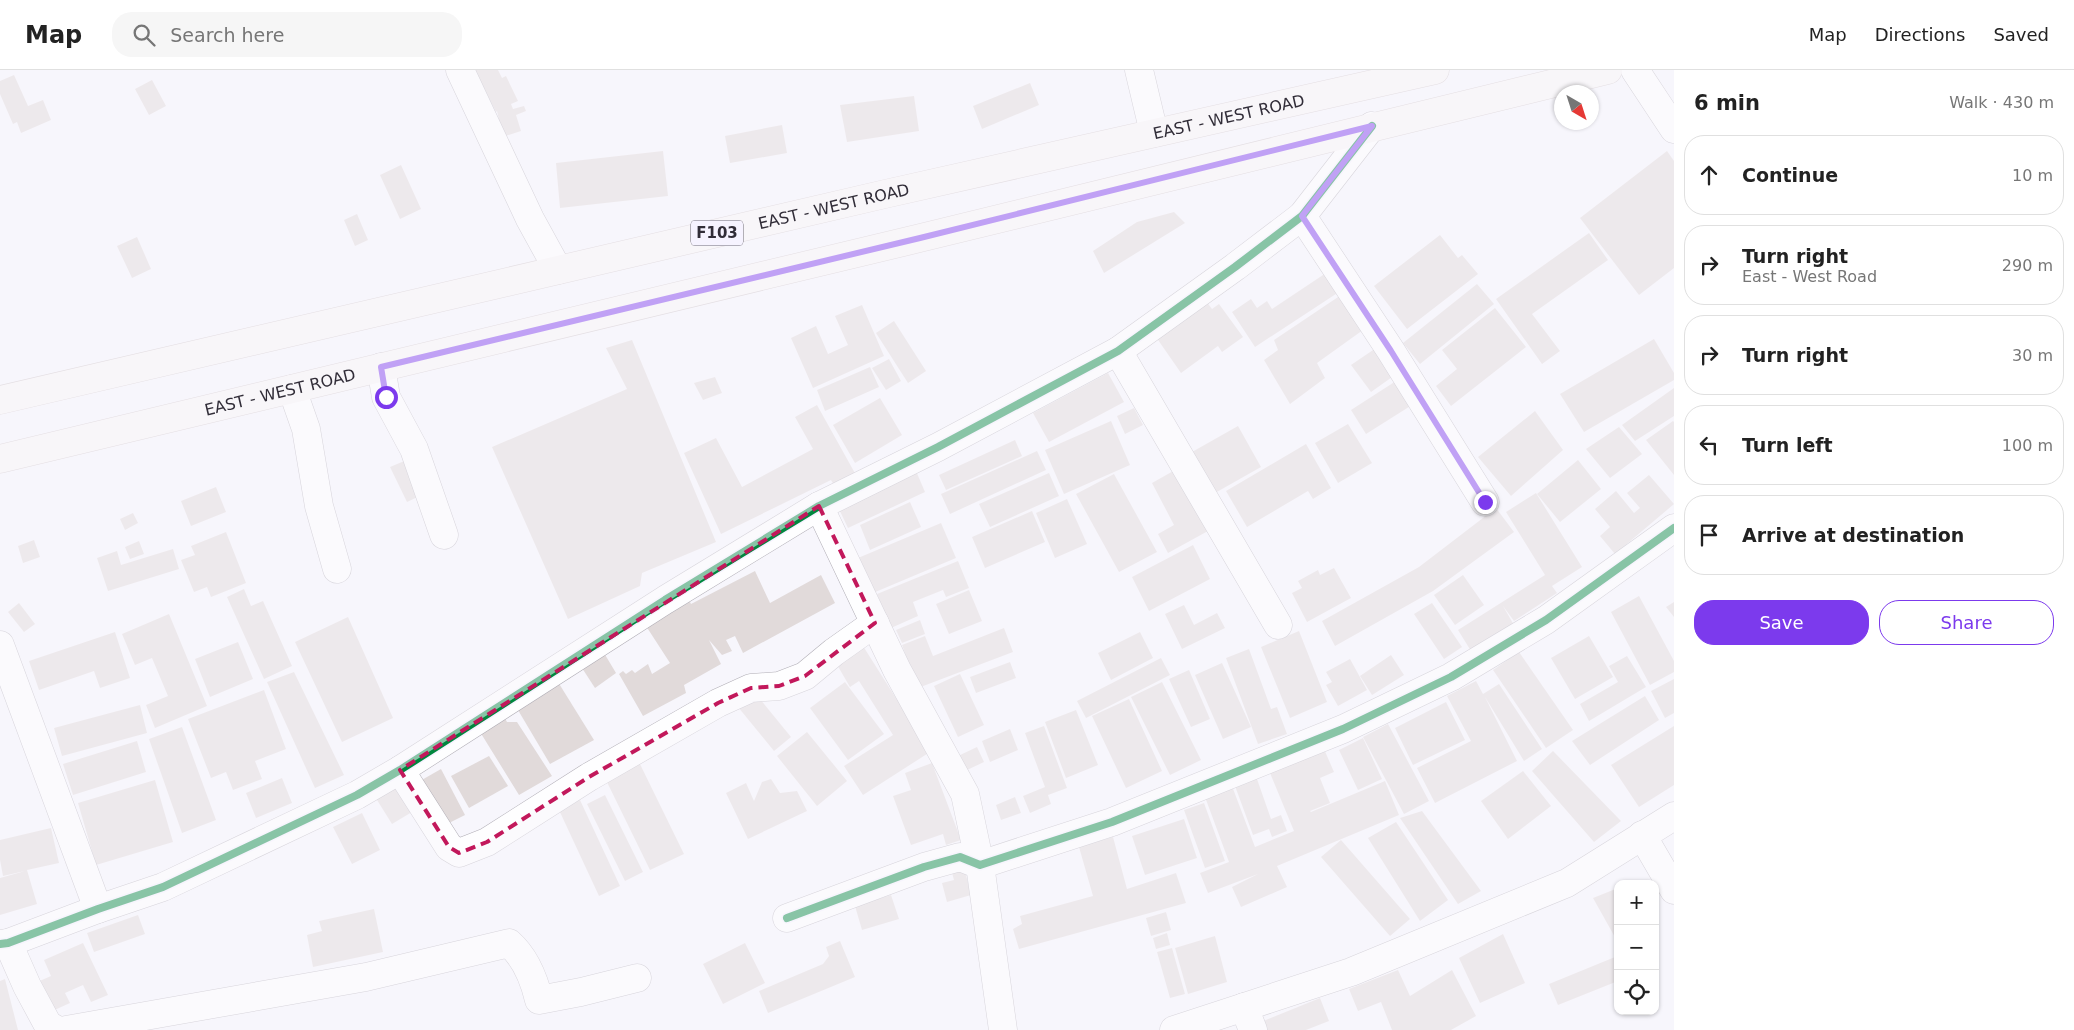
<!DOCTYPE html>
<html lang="en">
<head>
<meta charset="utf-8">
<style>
  body { margin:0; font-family:"DejaVu Sans",sans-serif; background:#f6f6f6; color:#222 }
  .controls { position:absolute; right:15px; bottom:15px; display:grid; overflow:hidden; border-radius:10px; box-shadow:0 1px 4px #0004 }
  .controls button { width:45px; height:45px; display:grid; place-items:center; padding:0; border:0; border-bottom:1px solid #e0e0e0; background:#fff; color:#222; font:25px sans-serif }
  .compass { position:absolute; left:1554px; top:15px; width:45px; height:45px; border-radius:50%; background:#fff; box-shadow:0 1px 4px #0004; rotate:141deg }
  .stop { position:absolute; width:15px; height:15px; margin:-11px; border:4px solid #7c3aed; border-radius:50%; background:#fff }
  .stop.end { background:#7c3aed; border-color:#fff; box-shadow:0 1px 5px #0008 }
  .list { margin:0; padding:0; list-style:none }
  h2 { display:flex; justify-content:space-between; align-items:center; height:65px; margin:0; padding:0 20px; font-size:21px }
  h2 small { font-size:16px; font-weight:400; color:#767676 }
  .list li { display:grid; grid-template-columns:32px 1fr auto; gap:15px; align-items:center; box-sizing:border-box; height:80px; margin:0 10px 10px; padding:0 10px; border:1px solid #e0e0e0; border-radius:20px }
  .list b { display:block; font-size:19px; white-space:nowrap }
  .list p { margin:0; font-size:16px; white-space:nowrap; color:#767676 }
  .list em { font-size:16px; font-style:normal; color:#767676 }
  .actions { display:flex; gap:10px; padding:15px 20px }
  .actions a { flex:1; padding:11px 0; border:1px solid #7c3aed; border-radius:20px; text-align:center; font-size:18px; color:#7c3aed }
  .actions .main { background:#7c3aed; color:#fff }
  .icon { flex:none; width:28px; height:28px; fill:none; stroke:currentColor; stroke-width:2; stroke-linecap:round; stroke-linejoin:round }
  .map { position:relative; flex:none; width:1674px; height:960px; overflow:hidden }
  header { display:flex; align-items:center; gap:30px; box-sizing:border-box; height:70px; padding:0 25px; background:#fff; border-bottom:1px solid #e0e0e0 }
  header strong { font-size:24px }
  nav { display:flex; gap:28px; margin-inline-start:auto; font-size:18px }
  .search { width:350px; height:45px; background:#f6f6f6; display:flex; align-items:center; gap:12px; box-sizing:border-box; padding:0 18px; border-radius:20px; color:#767676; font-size:19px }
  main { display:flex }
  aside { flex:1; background:#fff }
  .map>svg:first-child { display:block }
</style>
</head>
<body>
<header>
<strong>Map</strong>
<div class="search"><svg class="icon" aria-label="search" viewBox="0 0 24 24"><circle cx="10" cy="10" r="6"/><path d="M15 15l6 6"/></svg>Search here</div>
<nav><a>Map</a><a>Directions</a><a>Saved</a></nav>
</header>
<main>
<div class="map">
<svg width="1674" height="960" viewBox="0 0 1674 960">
  <rect width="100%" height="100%" fill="#f7f6fc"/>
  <g fill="#e1dada">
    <path d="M475,0H498L502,8L506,6L518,31L511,34L513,39L524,36L526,41L516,45L521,61L499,68L494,52L499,50L497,41L496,42Z"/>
    <path d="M14,5L28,36L43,30L51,50L21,63L17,52L13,54L0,24V11Z"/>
    <path d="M152,10L166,36L149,45L135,19Z"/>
    <path d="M1030,13L1039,35L982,59L973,36Z"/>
    <path d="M914,26L919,61L847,72L840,35Z"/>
    <path d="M782,55L787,83L730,93L725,66Z"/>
    <path d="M663,81L668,126L560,138L556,93Z"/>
    <path d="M1667,81L1674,91V198L1639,225L1580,148Z"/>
    <path d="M401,95L421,139L400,149L380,105Z"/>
    <path d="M1174,142L1185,153L1104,203L1093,181L1137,152Z"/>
    <path d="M357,144L368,170L355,176L344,150Z"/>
    <path d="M1589,163L1608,190L1532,244L1560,281L1542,294L1496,229Z"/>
    <path d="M1440,165L1458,188L1462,185L1478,204L1407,259L1374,216Z"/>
    <path d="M137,167L151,199L132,208L117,176Z"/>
    <path d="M1329,201L1342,220L1255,277L1232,242L1251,229L1257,238L1267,231L1272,239Z"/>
    <path d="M1477,214L1494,234L1420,294L1403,273Z"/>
    <path d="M1350,219L1370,255L1317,293L1325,308L1290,334L1264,290L1278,280L1274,270Z"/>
    <path d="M1206,231L1212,239L1219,234L1243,267L1222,282L1218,276L1181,303L1156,267Z"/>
    <path d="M862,235L884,286L813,318L791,268L816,256L828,284L848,275L835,246Z"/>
    <path d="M1495,238L1526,277L1451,336L1436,316L1457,299L1442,280Z"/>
    <path d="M894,251L926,301L908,313L876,263Z"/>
    <path d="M1654,269L1674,303V310L1584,362L1560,324Z"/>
    <path d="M632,270L716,472L642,503L640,516L568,549L492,377L627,319L606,278Z"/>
    <path d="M1376,278L1395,305L1371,322L1351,295Z"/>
    <path d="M889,289L901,311L886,320L872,298Z"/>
    <path d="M870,297L879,317L825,341L817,320Z"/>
    <path d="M1108,303L1124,332L1049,372L1033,343Z"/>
    <path d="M715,307L722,323L703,330L694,313Z"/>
    <path d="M1396,311L1412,335L1366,364L1351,340Z"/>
    <path d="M1674,318V346L1635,371L1622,355Z"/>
    <path d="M880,328L902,365L855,393L833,355Z"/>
    <path d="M817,335L856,405L835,417L831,410L721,464L684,383L716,368L742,417L813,379L795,347Z"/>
    <path d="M1134,338L1143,355L1125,364L1117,346Z"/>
    <path d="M1535,341L1563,380L1511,426L1478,387Z"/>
    <path d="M1111,351L1130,395L1064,424L1045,380Z"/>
    <path d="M1673,351L1674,352V405L1646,370Z"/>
    <path d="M1348,354L1372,393L1338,413L1315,373Z"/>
    <path d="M1238,356L1261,397L1215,423L1192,382Z"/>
    <path d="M1619,357L1642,384L1610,408L1586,379Z"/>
    <path d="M1015,370L1022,386L946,420L939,405Z"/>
    <path d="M1306,374L1331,418L1313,429L1308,421L1247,457L1226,421Z"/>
    <path d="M1037,381L1046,400L950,444L941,424Z"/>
    <path d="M409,389L424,424L407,432L390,397Z"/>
    <path d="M1578,390L1601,419L1560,452L1537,424Z"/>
    <path d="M1175,400L1208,461L1168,483L1158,464L1174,455L1152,413Z"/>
    <path d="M916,401L925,422L848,458L838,437Z"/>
    <path d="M1049,403L1059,426L990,457L979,434Z"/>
    <path d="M1114,404L1157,482L1119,502L1076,424Z"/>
    <path d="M1649,405L1674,434L1615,484L1600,466L1610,457L1595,439L1616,421L1634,443L1640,438L1627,423Z"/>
    <path d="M216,417L226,442L191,456L181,431Z"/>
    <path d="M1536,423L1582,497L1552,516L1557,523L1514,551L1503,536L1514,555L1471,581L1458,560L1545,505L1506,442Z"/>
    <path d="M1067,429L1087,474L1055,488L1036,443Z"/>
    <path d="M910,432L921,457L870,480L860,455Z"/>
    <path d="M1496,438L1514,462L1433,521L1335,576L1322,551L1419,497Z"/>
    <path d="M1032,441L1045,472L985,498L972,467Z"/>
    <path d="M133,443L138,453L125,460L120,449Z"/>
    <path d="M941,453L956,488L873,523L858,488Z"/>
    <path d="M226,462L246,513L211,527L207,517L194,522L181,490L195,485L191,476Z"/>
    <path d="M34,470L40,487L23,493L18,476Z"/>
    <path d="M139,471L144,484L130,489L125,477Z"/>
    <path d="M1193,475L1210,509L1149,541L1132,507Z"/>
    <path d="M173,479L179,499L108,521L97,488L117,481L121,495Z"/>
    <path d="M958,491L969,518L946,527L943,520L913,532L918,546L891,558L877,524Z"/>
    <path d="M1334,498L1351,528L1307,552L1292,523L1302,518L1298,511L1318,500L1320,505Z"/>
    <path d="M755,501L770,533L821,505L835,533L743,583L735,566L726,570L732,581L722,585L709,570L721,594L684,615L686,623L643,646L619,604L623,601L626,604L632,600L635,603L648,594L652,604L670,593L646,556L689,530L691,534Z"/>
    <path d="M1463,505L1484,535L1455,555L1434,525Z"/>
    <path d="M244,519L251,536L263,531L292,596L264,609L227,527Z"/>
    <path d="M969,520L982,551L949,564L936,534Z"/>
    <path d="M1639,526L1674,591V602L1650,615L1611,542Z"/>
    <path d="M1674,532V547L1666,537Z"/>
    <path d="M19,533L35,554L24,562L8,542Z"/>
    <path d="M1432,533L1462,577L1444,589L1414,544Z"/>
    <path d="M1184,535L1194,555L1217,543L1225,558L1182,579L1165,544Z"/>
    <path d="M169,544L207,636L155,658L146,635L168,626L152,588L135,595L122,564Z"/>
    <path d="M348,547L393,648L342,672L295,572Z"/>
    <path d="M920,550L925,564L902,573L896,560Z"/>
    <path d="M1004,558L1013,582L918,618L902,575L925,566L933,586Z"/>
    <path d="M1299,561L1327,632L1290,648L1261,577Z"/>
    <path d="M115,562L130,608L100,618L94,601L39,620L29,591Z"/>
    <path d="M1140,562L1153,588L1111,610L1098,583Z"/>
    <path d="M1589,566L1613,607L1575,629L1551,588Z"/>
    <path d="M238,572L253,609L210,627L195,589Z"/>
    <path d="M863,576L930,682L863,725L844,696L893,665L859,611L850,617L836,593Z"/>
    <path d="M1249,579L1271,639L1277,637L1287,664L1258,674L1226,588Z"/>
    <path d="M1519,582L1573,660L1546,678L1493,600Z"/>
    <path d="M604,583L616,603L595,618L582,598Z"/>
    <path d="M1391,585L1404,605L1372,625L1360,606Z"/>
    <path d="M1627,586L1646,617L1589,651L1580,634L1618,612L1609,596Z"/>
    <path d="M1161,588L1170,605L1086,648L1077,631Z"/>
    <path d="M1350,589L1367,620L1338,636L1326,615L1332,612L1326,602Z"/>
    <path d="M1010,592L1016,608L976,623L970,607Z"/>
    <path d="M1222,593L1251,657L1223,669L1195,605Z"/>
    <path d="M1189,600L1210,649L1191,657L1169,609Z"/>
    <path d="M294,602L344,705L315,718L267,612Z"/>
    <path d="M960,604L984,655L958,667L934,616Z"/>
    <path d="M1674,609V643L1665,648L1651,621Z"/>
    <path d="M1476,611L1483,624L1499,614L1542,679L1524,691L1485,627L1517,691L1435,733L1417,698L1471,671L1447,626Z"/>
    <path d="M558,612L594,670L550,694L515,635Z"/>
    <path d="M845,612L884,664L848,690L810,638Z"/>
    <path d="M1162,612L1201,690L1170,705L1131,627Z"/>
    <path d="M751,618L791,667L774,681L738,637Z"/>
    <path d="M264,620L286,679L255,691L262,709L233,720L226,702L211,708L188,649Z"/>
    <path d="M1645,626L1659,650L1590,695L1572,671Z"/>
    <path d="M1129,629L1162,701L1126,718L1092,646Z"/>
    <path d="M1446,632L1465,670L1413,695L1395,658Z"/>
    <path d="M140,635L147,663L62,686L54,658Z"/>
    <path d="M1076,640L1098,695L1066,708L1045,652Z"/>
    <path d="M501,641L507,652H517L552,706L519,725L477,657Z"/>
    <path d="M1388,654L1429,731L1404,744L1363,667Z"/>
    <path d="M1044,656L1067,718L1048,725L1051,734L1030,743L1023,726L1045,717L1025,663Z"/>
    <path d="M1674,656V715L1639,737L1611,695Z"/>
    <path d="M182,657L216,750L182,763L149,669Z"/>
    <path d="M1010,659L1018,680L990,692L982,671Z"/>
    <path d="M807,662L847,711L817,736L777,686Z"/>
    <path d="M1363,668L1382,709L1358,720L1339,680Z"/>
    <path d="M137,671L146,702L73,725L63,694Z"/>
    <path d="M977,677L984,692L965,701L958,686Z"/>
    <path d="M1324,679L1334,702L1320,708L1330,733L1310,741L1311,742L1385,711L1399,745L1277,796L1287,817L1241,837L1232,817L1258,804L1208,823L1200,803L1229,792L1205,727L1232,716L1255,777L1294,761L1270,703Z"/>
    <path d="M1553,681L1621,751L1594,772L1532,701Z"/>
    <path d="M489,686L508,716L469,738L451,706Z"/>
    <path d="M638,690L684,784L650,800L604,706Z"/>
    <path d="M932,693L961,770L946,775L943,764L911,775L893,726L911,720L905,703Z"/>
    <path d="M441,699L465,745L445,755L420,711Z"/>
    <path d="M1523,701L1551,736L1508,769L1481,731Z"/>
    <path d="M282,708L292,733L256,748L246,723Z"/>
    <path d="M398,708L417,739L392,754L372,722Z"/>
    <path d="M771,709L780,723L797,721L807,741L748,769L726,723L746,713L754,731L762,712Z"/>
    <path d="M1257,709L1271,749L1281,745L1287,761L1272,767L1269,759L1253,765L1235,716Z"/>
    <path d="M155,710L173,772L96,795L78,733Z"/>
    <path d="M605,725L643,802L625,811L587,734Z"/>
    <path d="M1015,727L1021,743L1001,750L996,735Z"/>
    <path d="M580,730L620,816L599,826L559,740Z"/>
    <path d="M1204,733L1225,791L1205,798L1184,740Z"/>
    <path d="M1422,741L1481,821L1458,834L1400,748Z"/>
    <path d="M362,743L380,780L352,794L333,757Z"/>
    <path d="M1184,749L1197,788L1145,805L1132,766Z"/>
    <path d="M1396,752L1448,830L1420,851L1368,768Z"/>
    <path d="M51,758L59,793L27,800L37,834L0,845V808L25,801L3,806L0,790V770Z"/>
    <path d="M1113,767L1127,819L1176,803L1186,833L1019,879L1013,859L1022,854L1020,846L1093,826L1079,777Z"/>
    <path d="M1341,770L1410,849L1390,866L1321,787Z"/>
    <path d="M964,797L971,825L947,832L942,813L954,810L951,799Z"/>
    <path d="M1618,818V868L1616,869L1593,828Z"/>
    <path d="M891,825L899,849L862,860L855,836Z"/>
    <path d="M374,839L383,882L313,897L307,865L322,861L319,851Z"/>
    <path d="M1166,842L1171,860L1151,866L1146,848Z"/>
    <path d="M138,845L145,864L94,882L87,863Z"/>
    <path d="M1167,863L1170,875L1156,879L1153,868Z"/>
    <path d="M1503,864L1525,913L1480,933L1459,888Z"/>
    <path d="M1215,866L1227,912L1188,924L1175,878Z"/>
    <path d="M840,871L855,907L768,943L759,921L823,894L829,886L826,877Z"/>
    <path d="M83,873L108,925L91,932L83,915L65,923L70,933L48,943L35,913L51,906L44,890Z"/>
    <path d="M745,873L765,913L723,934L703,894Z"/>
    <path d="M1172,878L1185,924L1170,928L1157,882Z"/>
    <path d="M1615,887L1618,894V911L1558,935L1549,914Z"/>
    <path d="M1398,900L1410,926L1452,900L1476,946L1451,960H1392L1381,932L1358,941L1349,919Z"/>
    <path d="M5,909L18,960H0V911Z"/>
    <path d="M1320,928L1329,951L1306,960H1259L1256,954Z"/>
  </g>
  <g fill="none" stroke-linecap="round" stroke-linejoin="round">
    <defs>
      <g id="minor">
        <path d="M460,0L530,149L558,200"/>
        <path d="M1139,0L1154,63"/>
        <path d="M1635,0L1674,59"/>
        <path d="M1302,146L1391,281L1485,432"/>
        <path d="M1118,281L1278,555"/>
        <path d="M381,297L386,327L414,379L444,465"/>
        <path d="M292,319L306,359L319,436L337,499"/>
        <path d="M819,436L897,600L965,724L980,795L1003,960"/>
        <path d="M0,575L98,839"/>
        <path d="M400,700L449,777L459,783L487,772L589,707L718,633L751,618L779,616L805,606L834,582L875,553"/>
        <path d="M1642,765L1674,820"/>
        <path d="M787,848L924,797L960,787L980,795L1112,752L1343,659L1451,607L1546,550L1674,458"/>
        <path d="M8,873L27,916L48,955L57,960"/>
        <path d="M0,874L8,873L98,839L163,817L357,725L400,700L665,530L819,436L938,377L1118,281L1235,197L1302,146L1372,56"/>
        <path d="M1244,937L1253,960"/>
        <path d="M66,960L366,907L509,873C526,888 534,909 539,930L581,922L637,908"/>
        <path d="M1174,960L1351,902L1567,813L1674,746"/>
      </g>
      <g id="major">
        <path id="s1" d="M0,330L885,124L1435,0"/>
        <path id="s2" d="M0,389L920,168L1608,0"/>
      </g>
    </defs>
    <use href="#minor" stroke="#b1aeb6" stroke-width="29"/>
    <use href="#major" stroke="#ccc4c7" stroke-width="29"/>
    <use href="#minor" stroke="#fefeff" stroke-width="28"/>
    <use href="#major" stroke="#f9f5f5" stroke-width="28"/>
    <defs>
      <g id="cycleway">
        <path d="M787,848L924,797L960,787L980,795L1112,752L1343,659L1451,607L1546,550L1674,458"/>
        <path d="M0,874L8,873L98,839L163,817L357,725L400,700L665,530L819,436L938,377L1118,281L1235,197L1302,146L1372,56"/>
      </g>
    </defs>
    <use href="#cycleway" stroke="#f6f3ff" stroke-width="11"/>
    <use href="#cycleway" stroke="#00873e" stroke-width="8"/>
  </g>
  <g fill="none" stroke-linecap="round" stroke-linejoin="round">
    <path stroke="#7c3aed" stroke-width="6" d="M386,327L381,297L920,168L1372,56L1302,146L1391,281L1485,432"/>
  </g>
  <path d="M0 0H1674V960H0ZM819,436L875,553L805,606L779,616L751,618L718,633L589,707L487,772L459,783L449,777L400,700Z" fill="#f7f6fc" fill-opacity=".55" fill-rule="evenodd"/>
  <path fill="none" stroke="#c2185b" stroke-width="4" stroke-dasharray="10 6" stroke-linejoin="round" d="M819,436L875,553L805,606L779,616L751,618L718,633L589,707L487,772L459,783L449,777L400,700Z"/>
  <g text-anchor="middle" stroke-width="4" stroke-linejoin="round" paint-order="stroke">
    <rect fill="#f6f3ff" stroke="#6c6874" stroke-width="1" x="691" y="150.5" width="52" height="25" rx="4"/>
    <g font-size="15" font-weight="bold" fill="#312d38">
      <text x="717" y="168">F103</text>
    </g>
    <g font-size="16" fill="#312d38" stroke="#f6f3ff">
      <text dy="6" stroke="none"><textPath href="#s1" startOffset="1261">EAST - WEST ROAD</textPath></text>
      <text dy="6" stroke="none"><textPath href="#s1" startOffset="856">EAST - WEST ROAD</textPath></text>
      <text dy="6" stroke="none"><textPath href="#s2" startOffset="288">EAST - WEST ROAD</textPath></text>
    </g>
  </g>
</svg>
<div class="controls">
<button>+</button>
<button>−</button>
<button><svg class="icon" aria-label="locate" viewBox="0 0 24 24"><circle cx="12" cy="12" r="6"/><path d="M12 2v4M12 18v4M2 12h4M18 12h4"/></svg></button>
</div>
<svg class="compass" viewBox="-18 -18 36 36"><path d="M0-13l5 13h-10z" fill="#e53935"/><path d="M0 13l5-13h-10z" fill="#767676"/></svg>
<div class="stop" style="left:386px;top:327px"></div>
<div class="stop end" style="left:1485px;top:432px"></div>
</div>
<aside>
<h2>6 min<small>Walk · 430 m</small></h2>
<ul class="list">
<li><svg class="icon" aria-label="ahead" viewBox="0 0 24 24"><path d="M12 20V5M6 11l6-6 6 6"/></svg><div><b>Continue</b></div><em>10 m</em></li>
<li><svg class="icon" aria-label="right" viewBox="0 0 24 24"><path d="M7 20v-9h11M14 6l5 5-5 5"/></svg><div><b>Turn right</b><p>East - West Road</p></div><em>290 m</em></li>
<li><svg class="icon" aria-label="right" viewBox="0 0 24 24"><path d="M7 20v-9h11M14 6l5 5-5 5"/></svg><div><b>Turn right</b></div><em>30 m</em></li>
<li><svg class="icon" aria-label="left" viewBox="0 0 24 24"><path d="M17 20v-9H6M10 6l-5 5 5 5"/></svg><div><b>Turn left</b></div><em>100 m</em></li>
<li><svg class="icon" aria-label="arrive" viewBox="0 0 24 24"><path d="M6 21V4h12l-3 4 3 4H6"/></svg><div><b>Arrive at destination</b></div></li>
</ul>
<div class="actions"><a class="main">Save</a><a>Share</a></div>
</aside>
</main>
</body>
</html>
